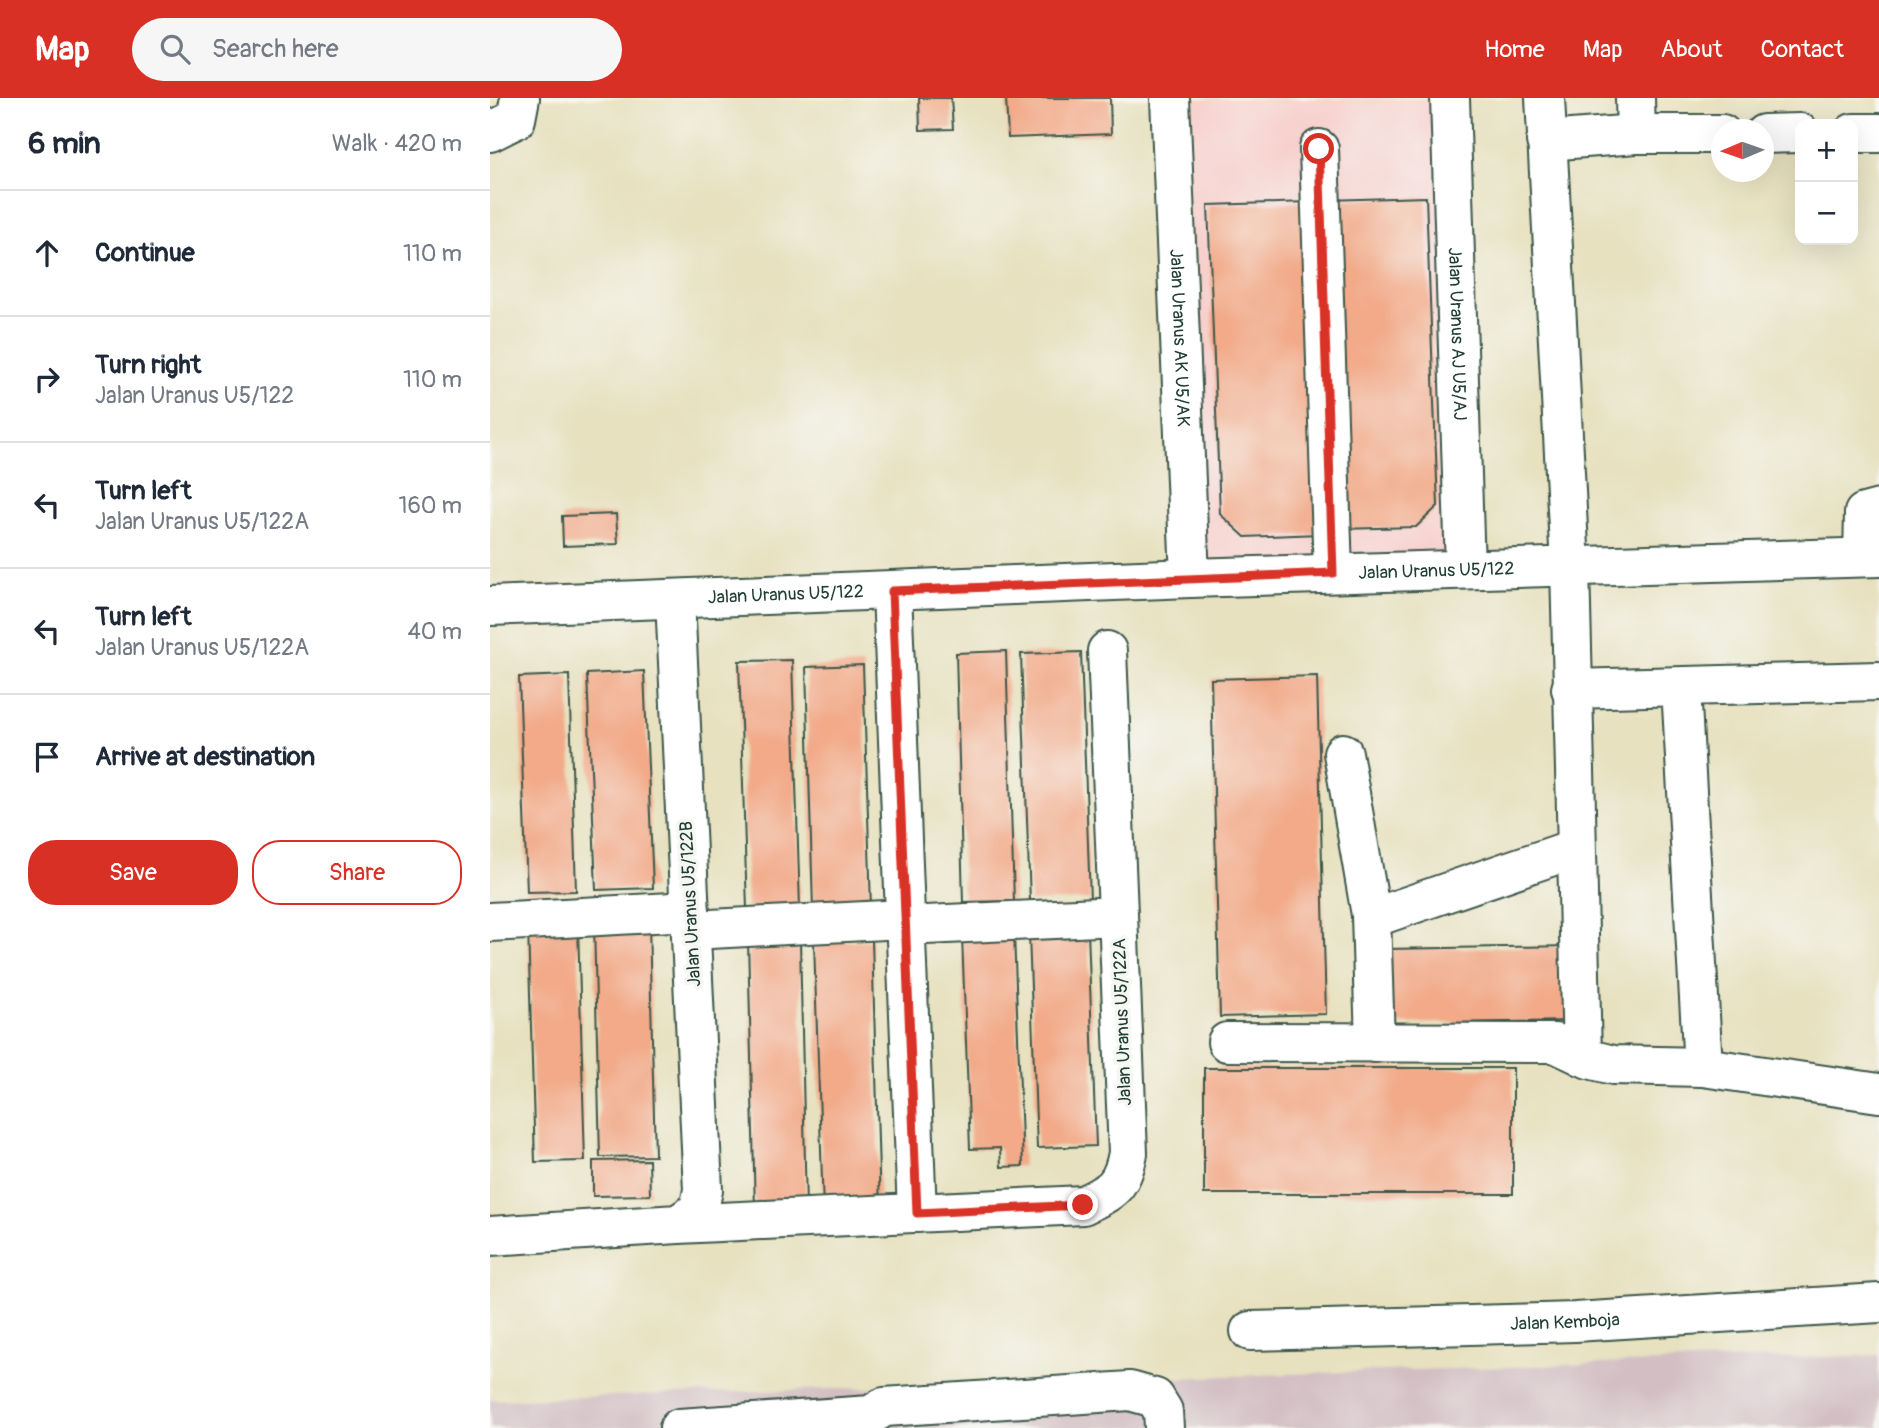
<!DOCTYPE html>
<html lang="en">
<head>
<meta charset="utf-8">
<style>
  body { margin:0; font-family:Pangolin,sans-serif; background:#f6f6f7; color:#1f2937 }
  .controls { position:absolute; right:21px; top:21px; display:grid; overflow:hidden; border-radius:14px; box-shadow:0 7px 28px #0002 }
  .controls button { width:63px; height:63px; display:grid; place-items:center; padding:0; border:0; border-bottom:2px solid #e0e1e3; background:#fff; color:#1f2937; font:35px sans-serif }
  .compass { position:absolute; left:1221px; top:21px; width:63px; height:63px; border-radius:50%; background:#fff; box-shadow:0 7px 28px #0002; rotate:268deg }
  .stop { position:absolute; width:21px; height:21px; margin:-16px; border:5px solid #d93025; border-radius:50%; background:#fff }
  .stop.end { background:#d93025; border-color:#fff; box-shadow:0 2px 7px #0008 }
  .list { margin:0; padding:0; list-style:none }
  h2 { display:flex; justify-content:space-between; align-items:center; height:91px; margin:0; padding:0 28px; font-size:30px }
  h2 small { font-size:23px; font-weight:400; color:#747a83 }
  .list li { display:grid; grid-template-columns:46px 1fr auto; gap:21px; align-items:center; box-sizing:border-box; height:126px; padding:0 28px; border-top:2px solid #e0e1e3 }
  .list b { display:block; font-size:26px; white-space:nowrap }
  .list p { margin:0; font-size:23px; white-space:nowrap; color:#747a83 }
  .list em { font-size:23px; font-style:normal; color:#747a83 }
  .actions { display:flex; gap:14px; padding:21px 28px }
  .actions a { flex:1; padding:16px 0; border:2px solid #d93025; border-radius:28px; text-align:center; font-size:24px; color:#d93025 }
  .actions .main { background:#d93025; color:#fff }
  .icon { flex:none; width:38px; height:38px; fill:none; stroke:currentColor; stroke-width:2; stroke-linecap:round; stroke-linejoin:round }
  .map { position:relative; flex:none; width:1389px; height:1330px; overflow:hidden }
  header { display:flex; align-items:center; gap:42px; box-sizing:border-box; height:98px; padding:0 35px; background:#d93025; color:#fff }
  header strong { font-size:33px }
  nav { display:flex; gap:38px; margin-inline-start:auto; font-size:24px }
  .search { width:490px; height:63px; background:#f6f6f7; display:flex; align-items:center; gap:18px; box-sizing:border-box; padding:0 24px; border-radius:38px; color:#747a83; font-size:26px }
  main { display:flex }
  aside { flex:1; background:#fff }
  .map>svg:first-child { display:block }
</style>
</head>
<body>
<header>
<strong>Map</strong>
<div class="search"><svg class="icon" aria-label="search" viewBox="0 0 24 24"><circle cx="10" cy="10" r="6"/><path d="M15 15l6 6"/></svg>Search here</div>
<nav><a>Home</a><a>Map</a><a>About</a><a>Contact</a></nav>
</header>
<main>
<aside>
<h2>6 min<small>Walk · 420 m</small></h2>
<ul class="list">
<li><svg class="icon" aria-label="ahead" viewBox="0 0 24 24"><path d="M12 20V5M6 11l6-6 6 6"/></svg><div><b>Continue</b></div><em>110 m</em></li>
<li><svg class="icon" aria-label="right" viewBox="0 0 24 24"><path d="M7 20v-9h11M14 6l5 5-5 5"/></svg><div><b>Turn right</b><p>Jalan Uranus U5/122</p></div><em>110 m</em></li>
<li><svg class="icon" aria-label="left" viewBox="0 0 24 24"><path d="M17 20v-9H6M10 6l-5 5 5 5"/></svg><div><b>Turn left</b><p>Jalan Uranus U5/122A</p></div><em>160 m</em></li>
<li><svg class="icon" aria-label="left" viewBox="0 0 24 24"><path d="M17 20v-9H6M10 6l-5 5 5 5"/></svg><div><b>Turn left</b><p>Jalan Uranus U5/122A</p></div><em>40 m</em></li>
<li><svg class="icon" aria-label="arrive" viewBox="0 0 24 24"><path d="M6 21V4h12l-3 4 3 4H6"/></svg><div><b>Arrive at destination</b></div></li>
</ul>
<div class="actions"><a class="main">Save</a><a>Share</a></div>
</aside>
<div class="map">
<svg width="1389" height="1330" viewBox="0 0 1389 1330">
  <rect width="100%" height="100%" fill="#f6f6f2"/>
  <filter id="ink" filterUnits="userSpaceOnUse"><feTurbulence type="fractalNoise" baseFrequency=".0143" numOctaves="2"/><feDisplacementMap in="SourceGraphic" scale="14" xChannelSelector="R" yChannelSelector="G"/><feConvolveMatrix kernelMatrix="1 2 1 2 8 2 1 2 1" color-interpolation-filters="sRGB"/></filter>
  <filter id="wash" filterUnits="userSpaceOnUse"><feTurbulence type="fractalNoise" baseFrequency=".00686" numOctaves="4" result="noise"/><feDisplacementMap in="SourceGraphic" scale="28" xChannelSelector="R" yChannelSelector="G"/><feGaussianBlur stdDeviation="1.57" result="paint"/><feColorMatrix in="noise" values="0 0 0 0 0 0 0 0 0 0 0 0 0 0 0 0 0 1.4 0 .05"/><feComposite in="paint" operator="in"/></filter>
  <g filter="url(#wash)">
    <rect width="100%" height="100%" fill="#e7e1bf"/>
    <path fill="#f7d0cd" d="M695,0H948L963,462L712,466Z"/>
    <path fill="#d2bec3" d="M1389,1257V1330H0V1302Z"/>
    <g id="blocks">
      <g fill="#f2aa89">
        <path d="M429,0H461L463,31L430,32Z"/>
        <path d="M516,0H620L621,36L518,40Z"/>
        <path d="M936,99L948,408L926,429L849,431L837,102Z"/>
        <path d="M818,104L830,436L755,439L730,416L718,107Z"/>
        <path d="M126,416L128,446L73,448L72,418Z"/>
        <path d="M516,553L524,803L473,804L466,555Z"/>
        <path d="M591,554L600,802L540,804L531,556Z"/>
        <path d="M302,562L310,810L257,811L249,563Z"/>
        <path d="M373,567L381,809L323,811L316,569Z"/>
        <path d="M154,573L163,790L106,792L97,576Z"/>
        <path d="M79,577L86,793L37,794L29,579Z"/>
        <path d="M827,578L836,916L730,919L721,581Z"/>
        <path d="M159,825L165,1058L110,1059L104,826Z"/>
        <path d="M88,828L95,1063L45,1064L38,829Z"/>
        <path d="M598,833L606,1048L547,1050L539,836Z"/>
        <path d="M524,836L533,1068L511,1069L510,1050L480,1051L472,838Z"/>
        <path d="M310,842L316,1111L265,1112L258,843Z"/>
        <path d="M382,842L390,1110L333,1111L324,844Z"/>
        <path d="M1080,848L1082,923L898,926L896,851Z"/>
        <rect x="714" y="970" width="309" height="126"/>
        <path d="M159,1062L160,1097L103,1098V1063Z"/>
      </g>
    </g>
  </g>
  <g filter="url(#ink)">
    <use href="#blocks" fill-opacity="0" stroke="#3d5649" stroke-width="2"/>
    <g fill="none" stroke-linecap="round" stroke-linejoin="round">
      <defs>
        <g id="minor">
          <path id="s1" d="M680,0L700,480"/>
          <path id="s2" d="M960,0L975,471"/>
          <path d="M1055,0L1080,468L1092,958"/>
          <path d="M1145,0L1146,36"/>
          <path d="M0,34L26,21L30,0"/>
          <path d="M1363,35H1389"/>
          <path d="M1274,36L1310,35"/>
          <path d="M1056,43L1146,36H1232"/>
          <path d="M829,51L843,475"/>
          <path d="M1373,459L1374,415L1389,411"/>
          <path d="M402,493L427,1115"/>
          <path id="s3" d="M0,508L700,480L1389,459"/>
          <path d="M1191,590L1213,969"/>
          <path d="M1081,591L1389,583"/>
          <path d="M853,655L881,817L885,945"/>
          <path d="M881,817L894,816L1086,750"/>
          <path d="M0,824L200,813"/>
          <path d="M415,828L628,818"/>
          <path d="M201,832L414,821"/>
          <path d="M737,944L1065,945L1099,961L1123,967L1213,969L1389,995"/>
          <path d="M188,1126L593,1107C623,1093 632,1088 638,1055L617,553"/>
          <path d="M0,1138L188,1126L209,1112L213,1092L185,501"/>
          <path id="s4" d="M760,1233L1085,1224L1389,1205"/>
          <path d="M189,1330L381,1317L394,1309L640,1293L665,1300L673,1313L674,1330"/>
        </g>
      </defs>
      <use href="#minor" stroke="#3d5649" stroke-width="42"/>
      <use href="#minor" stroke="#fff" stroke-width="38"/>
    </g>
  </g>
  <g fill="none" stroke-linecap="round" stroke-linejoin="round" filter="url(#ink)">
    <path stroke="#d93025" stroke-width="9" d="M593,1107L427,1115L402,493L843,475L829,51"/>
  </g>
  <g text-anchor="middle" stroke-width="7" stroke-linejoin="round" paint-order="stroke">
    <g font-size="18" fill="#1f3d34" stroke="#f6f6f2">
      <text dy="6" stroke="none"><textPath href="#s2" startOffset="236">Jalan Uranus AJ U5/AJ</textPath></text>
      <text dy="6" stroke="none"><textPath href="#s1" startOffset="240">Jalan Uranus AK U5/AK</textPath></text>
      <text dy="6" stroke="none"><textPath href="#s3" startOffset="947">Jalan Uranus U5/122</textPath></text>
      <text dy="6" stroke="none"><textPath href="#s3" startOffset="296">Jalan Uranus U5/122</textPath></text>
      <text transform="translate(200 806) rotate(-93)" y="6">Jalan Uranus U5/122B</text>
      <text transform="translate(632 924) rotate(-92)" y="6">Jalan Uranus U5/122A</text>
      <text dy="6" stroke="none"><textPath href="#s4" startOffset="315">Jalan Kemboja</textPath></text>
    </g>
  </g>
</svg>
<div class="controls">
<button>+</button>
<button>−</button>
</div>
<svg class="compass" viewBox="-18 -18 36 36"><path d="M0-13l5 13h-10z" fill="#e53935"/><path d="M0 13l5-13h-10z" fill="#747a83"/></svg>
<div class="stop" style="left:829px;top:51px"></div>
<div class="stop end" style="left:593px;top:1107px"></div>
</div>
</main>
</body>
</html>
